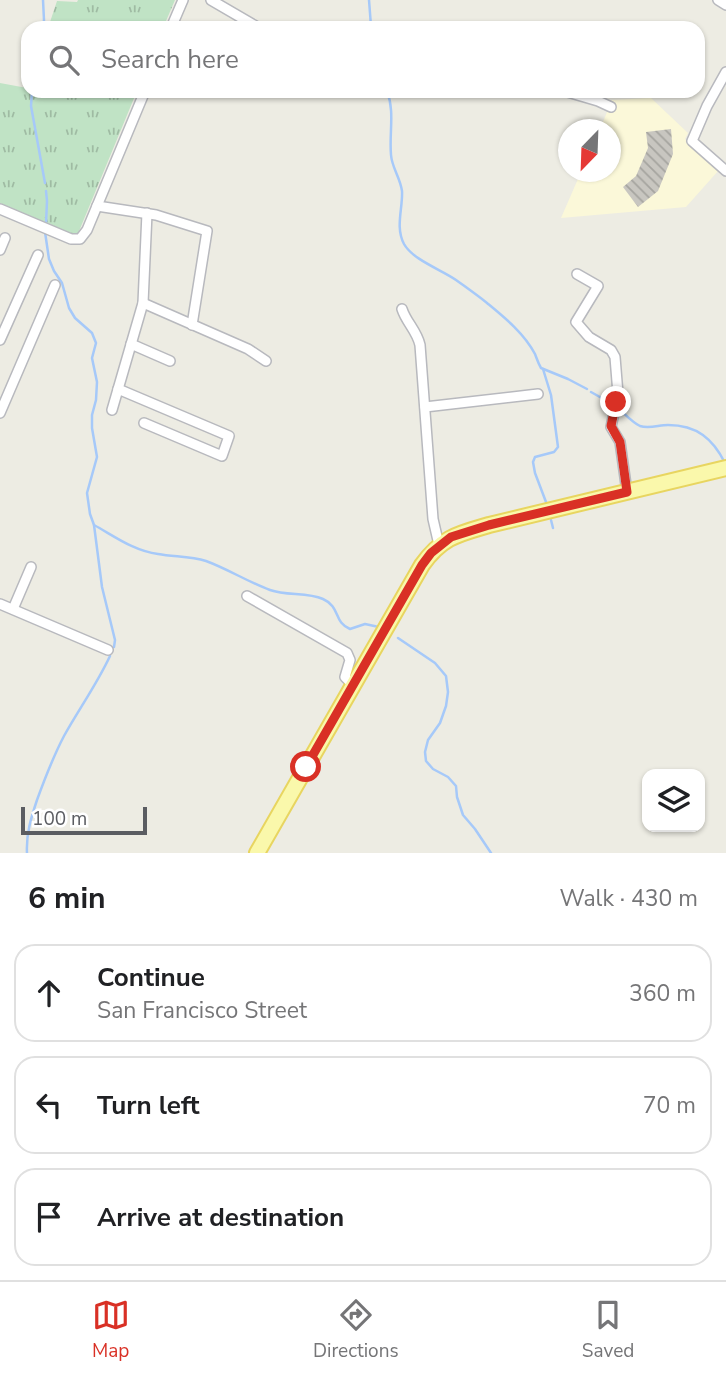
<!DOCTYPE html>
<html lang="en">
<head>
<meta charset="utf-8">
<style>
  body { margin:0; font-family:"Nunito Sans",sans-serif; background:#f2f2f2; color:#202124 }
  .controls { position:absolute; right:21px; bottom:21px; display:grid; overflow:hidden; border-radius:14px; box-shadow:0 2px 5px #0004 }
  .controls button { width:63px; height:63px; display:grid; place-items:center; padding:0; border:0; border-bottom:2px solid #e0e0e0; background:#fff; color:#202124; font:35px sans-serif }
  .compass { position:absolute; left:558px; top:119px; width:63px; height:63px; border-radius:50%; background:#fff; box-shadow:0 2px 5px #0004; rotate:203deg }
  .scale { position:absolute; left:21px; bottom:18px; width:126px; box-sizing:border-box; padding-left:7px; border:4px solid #5b5d62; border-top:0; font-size:19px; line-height:24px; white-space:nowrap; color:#5b5d62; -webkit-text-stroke:5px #fff; paint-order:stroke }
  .stop { position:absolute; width:21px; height:21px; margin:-16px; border:5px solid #d93025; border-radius:50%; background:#fff }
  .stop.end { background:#d93025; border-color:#fff; box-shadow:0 2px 7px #0008 }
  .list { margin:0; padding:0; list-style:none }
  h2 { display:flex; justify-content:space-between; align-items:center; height:91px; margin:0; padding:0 28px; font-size:30px }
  h2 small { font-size:23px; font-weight:400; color:#757577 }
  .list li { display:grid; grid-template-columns:46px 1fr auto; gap:21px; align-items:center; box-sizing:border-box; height:98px; margin:0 14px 14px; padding:0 14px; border:2px solid #e0e0e0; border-radius:21px }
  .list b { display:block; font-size:26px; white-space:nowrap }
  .list p { margin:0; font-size:23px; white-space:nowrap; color:#757577 }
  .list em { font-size:23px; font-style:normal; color:#757577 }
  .icon { flex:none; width:38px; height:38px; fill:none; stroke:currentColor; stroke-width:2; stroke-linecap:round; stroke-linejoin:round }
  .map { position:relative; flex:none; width:726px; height:853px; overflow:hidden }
  .search { position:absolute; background:#fff; box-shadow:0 2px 5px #0004; left:21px; right:21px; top:21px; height:77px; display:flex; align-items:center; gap:18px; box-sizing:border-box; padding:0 24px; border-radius:21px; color:#757577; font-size:26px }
  .sheet { height:427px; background:#fff }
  nav { display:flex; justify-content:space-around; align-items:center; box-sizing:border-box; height:98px; border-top:2px solid #e0e0e0; background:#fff; font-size:19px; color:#757577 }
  nav a { display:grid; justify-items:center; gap:4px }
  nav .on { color:#d93025 }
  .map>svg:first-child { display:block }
</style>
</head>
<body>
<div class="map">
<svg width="726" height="853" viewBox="0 0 726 853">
  <defs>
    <pattern id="grass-tufts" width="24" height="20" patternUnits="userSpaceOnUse" patternTransform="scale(1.75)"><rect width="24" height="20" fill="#c0e3c5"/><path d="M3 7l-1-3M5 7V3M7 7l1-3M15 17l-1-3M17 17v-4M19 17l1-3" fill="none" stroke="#9fbba3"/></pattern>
    <pattern id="building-back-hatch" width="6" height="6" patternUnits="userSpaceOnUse" patternTransform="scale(1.75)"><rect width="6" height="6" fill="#c8c6c0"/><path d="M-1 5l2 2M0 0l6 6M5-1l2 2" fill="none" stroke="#a5a49f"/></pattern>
  </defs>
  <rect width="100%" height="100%" fill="#edece3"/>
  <path fill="#fbf8d9" d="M651,98L688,133L685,139L719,170L686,207L561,218L581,172H610V130L600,129L612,100Z"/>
  <g fill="url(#grass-tufts)">
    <path d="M78,0H175L163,28H48L57,1L77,2Z"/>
    <path d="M0,83L27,88L28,85V91H137L77,236L0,203Z"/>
  </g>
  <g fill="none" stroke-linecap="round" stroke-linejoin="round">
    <g stroke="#a6c9f9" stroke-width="2.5">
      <path d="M369,0L371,26"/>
      <path d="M43,28L44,20L43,0"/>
      <path d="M32,91L31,106L45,183"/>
      <path d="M387,91C395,112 389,133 391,155C392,168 400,177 402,191C403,208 395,227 404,244C413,260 442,270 456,280C467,288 477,295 487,303C504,317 524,333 535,354C537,359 538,363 541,368L568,379L587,389"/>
      <path d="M46,224L47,201L46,191"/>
      <path d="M45,232L49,259L54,271L62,283L69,308L75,318L92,333L96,343L92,358L97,382L96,400L92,415V428L97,457L87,493L90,514L94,525L102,587L115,640L114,647"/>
      <path d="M543,369L551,395L558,447L554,452L535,457L533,462L535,473L546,502"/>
      <path d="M591,392L614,405"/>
      <path d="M618,408C625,414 632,422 640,426C649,429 659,425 668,425C697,425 713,439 725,463"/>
      <path d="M551,520L553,528"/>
      <path d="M94,525C114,536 134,551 158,554C174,557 190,556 206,561C228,569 248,582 270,590C287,596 307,592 323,599C341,607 333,622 350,629L365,624L379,627"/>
      <path d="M398,638L435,663L446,676L448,692L446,706L440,723L428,740L425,752L426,761L433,769L448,777L456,786L457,797L463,815L475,829L491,853"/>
      <path d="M27,853C26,834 31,818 37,800C45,778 53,757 64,736C79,709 97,684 110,656"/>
    </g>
  </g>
  <path fill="url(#building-back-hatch)" d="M671,129L673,154L658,191L638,207L623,187L636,176L648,148L646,132Z"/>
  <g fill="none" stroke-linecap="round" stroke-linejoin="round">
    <defs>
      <g id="minor">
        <path d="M211,0L259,28"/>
        <path d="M718,0L726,5"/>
        <path d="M171,28L183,0"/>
        <path d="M726,72L707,106L692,141L726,171"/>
        <path d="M564,91L598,101L611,107"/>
        <path d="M97,206L156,215L207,231L192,325"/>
        <path d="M0,209L71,239H80L87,230L145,91"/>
        <path d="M0,250L5,238"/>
        <path d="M577,274L598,286L576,322L589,337L611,350L615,357L618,394L611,427L620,442L627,492"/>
        <path d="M143,303L248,349L266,361"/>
        <path d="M402,309C406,322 417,331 420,345L433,519L439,545"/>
        <path d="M0,340L38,255"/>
        <path d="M131,344L170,361"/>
        <path d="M118,389L229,436L222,456L144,423"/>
        <path d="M425,407L538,394"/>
        <path d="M112,410L143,303L147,213"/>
        <path d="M0,413L55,285"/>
        <path d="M247,596L347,653L350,660L345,677L353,685"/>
        <path d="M0,604L108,650"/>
        <path d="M13,609L31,567"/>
      </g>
      <path id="primary" d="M257,853L422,565C442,537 458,534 489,525L726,468"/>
    </defs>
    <use href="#minor" stroke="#b8b9be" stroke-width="12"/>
    <use href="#primary" stroke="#e8d560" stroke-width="18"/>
    <use href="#minor" stroke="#fff" stroke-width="9"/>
    <use href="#primary" stroke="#faf8ab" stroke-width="14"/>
  </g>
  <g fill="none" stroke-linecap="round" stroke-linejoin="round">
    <path stroke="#d93025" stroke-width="9" d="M306,767L422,565L431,553L451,537L489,525L627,492L620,442L611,426L616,402"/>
  </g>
</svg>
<div class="controls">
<button><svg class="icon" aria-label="layers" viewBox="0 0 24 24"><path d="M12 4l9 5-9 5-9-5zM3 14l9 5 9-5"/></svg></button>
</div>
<svg class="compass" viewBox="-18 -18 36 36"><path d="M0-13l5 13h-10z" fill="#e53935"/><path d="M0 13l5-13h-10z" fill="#757577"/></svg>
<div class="scale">100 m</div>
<div class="stop" style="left:306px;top:767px"></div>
<div class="stop end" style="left:616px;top:402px"></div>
<div class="search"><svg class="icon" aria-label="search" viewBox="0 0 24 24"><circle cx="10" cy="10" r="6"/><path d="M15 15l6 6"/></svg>Search here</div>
</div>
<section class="sheet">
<h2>6 min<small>Walk · 430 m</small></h2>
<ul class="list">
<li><svg class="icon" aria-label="ahead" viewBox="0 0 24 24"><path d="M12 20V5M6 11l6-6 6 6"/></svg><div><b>Continue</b><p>San Francisco Street</p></div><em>360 m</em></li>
<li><svg class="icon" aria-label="left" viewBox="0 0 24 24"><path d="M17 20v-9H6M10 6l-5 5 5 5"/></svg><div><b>Turn left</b></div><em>70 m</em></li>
<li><svg class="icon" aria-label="arrive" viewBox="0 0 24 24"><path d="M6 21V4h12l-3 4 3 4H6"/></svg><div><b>Arrive at destination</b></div></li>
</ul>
</section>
<nav>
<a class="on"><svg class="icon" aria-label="map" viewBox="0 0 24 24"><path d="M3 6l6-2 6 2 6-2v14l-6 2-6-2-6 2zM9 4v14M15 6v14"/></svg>Map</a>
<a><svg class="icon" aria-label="directions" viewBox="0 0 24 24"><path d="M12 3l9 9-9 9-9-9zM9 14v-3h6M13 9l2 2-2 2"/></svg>Directions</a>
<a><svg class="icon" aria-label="saved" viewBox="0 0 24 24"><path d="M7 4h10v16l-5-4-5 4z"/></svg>Saved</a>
</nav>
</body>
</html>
